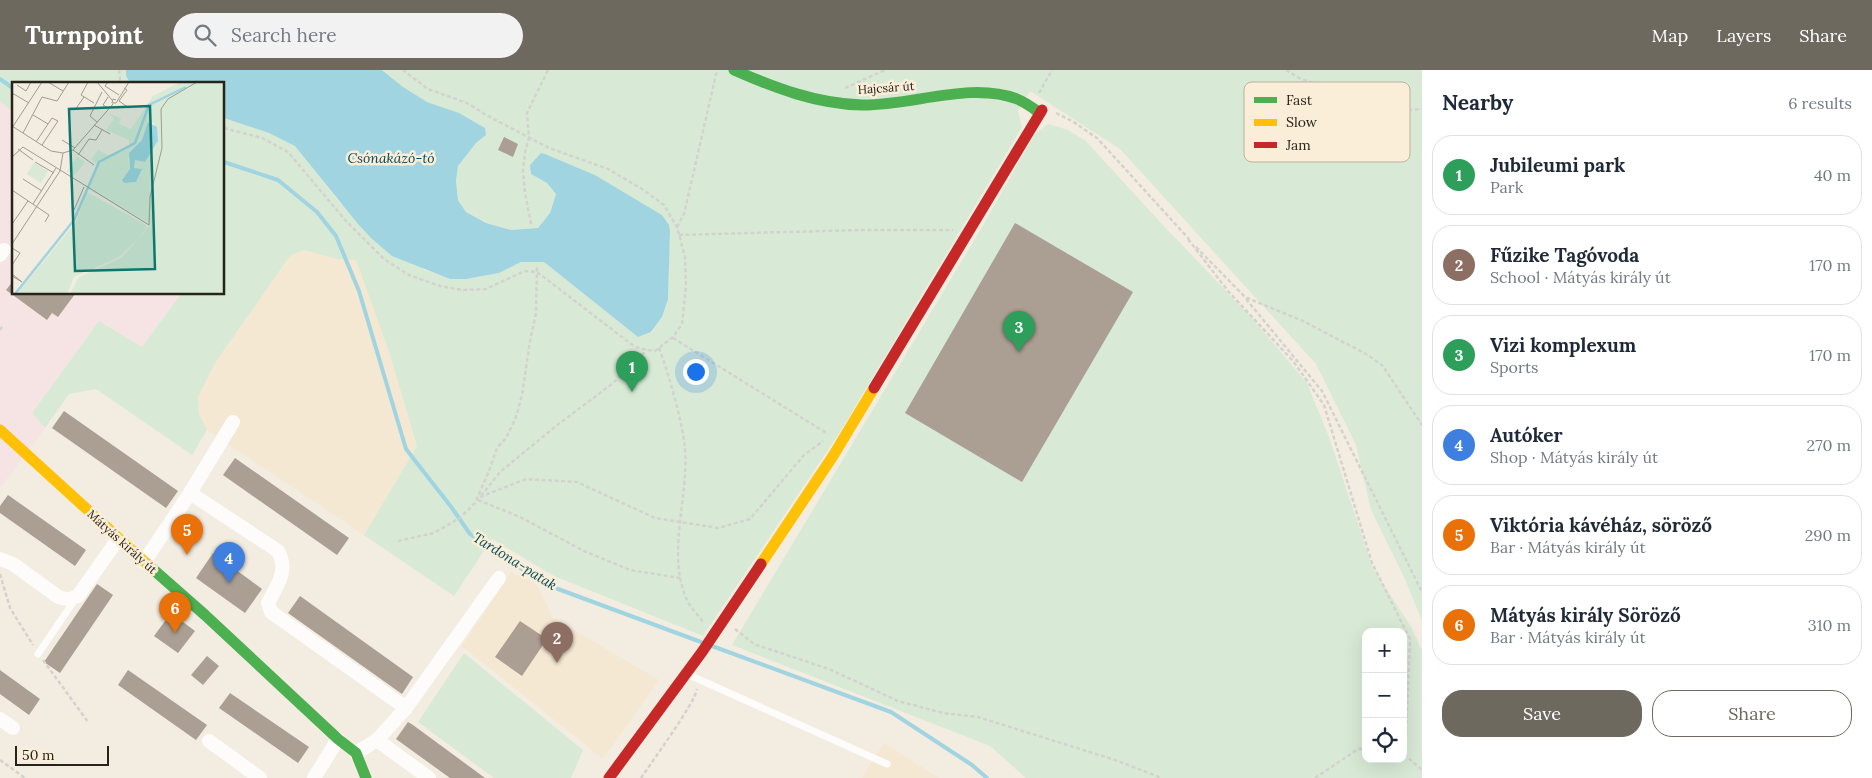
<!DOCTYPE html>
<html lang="en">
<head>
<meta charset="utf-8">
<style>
  body { margin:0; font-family:Lora,serif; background:#f2f2f3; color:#1f2937 }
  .controls { position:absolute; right:15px; bottom:15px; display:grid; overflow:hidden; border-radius:10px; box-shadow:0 5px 20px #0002 }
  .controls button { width:45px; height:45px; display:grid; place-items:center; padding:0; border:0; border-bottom:1px solid #e0e1e3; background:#fff; color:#1f2937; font:25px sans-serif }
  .scale { position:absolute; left:15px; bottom:12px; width:94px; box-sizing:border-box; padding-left:5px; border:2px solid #27221a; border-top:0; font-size:14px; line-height:18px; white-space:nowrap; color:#27221a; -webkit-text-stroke:4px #fbeed8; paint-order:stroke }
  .you { position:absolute; left:695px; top:301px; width:18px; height:18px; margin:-12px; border:4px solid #fff; border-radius:50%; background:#1a73e8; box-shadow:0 0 0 8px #1a73e833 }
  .badge { display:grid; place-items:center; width:32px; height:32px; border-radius:50%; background:#6e695f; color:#fff; font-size:16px; font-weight:700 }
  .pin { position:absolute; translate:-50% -41px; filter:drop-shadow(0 1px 2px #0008) }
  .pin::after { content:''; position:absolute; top:26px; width:18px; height:15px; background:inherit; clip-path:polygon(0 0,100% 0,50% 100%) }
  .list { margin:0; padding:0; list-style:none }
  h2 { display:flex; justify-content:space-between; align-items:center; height:65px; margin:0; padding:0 20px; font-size:21px }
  h2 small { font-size:16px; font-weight:400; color:#747a83 }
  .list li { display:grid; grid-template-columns:32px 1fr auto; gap:15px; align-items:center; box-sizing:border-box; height:80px; margin:0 10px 10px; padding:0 10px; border:1px solid #e0e1e3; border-radius:20px }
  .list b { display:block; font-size:19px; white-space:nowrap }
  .list p { margin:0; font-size:16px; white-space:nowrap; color:#747a83 }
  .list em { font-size:16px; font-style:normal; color:#747a83 }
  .actions { display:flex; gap:10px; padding:15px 20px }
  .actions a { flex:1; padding:11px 0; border:1px solid #6e695f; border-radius:20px; text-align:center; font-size:18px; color:#6e695f }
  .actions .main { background:#6e695f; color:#fff }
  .icon { flex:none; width:28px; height:28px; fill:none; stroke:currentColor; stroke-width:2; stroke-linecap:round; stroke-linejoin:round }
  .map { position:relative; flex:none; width:1422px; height:708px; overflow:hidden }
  header { display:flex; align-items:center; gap:30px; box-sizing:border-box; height:70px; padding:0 25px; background:#6e695f; color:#fff }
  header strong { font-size:24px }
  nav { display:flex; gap:28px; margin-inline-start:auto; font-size:18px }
  .search { width:350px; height:45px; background:#f2f2f3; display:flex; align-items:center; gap:12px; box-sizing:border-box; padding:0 18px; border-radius:28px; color:#747a83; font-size:19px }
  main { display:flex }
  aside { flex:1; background:#fff }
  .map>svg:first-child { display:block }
</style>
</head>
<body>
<header>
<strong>Turnpoint</strong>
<div class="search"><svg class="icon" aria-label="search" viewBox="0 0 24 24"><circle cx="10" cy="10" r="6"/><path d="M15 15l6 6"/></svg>Search here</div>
<nav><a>Map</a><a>Layers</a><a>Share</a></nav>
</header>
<main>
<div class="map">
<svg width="1422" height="708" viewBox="0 0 1422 708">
  <rect width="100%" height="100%" fill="#f3ece0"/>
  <path fill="#f5e4e3" d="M0,32L14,42V224H181L142,277L99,251L32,343L45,358L0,418Z"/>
  <g fill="#f5e8d3">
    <path d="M304,180L336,189L357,190L389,282L417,376L364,465L207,360L199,344L198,327L215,293L290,186Z"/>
    <path d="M511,502L537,514L553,548L659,610L603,689L462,576Z"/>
    <path d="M884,673L939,708H862Z"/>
  </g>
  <g fill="#d8ead6" fill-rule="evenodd">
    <path d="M0,0H126V6L131,14H14V42L0,32Z"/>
    <path d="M383,0H1422V551L1405,509L1371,440L1356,375L1316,294L1120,79L1030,21L1018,40L1022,57L840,362L703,566L554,506L492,469L454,526L364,465L417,376L389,282L356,190L336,189L304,180L290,186L215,293L198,327L199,344L207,360L192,385L96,319L69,324L45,358L32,343L99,251L142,277L181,224H224V48L269,63L296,76L340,133L425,200L450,209H466L499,203L521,192H544L638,267L652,262L662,247L668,229L670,161L662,145L595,105L545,84L541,83L531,104L547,113L556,124L550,143L538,158L511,160L486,153L466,142L458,129L456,111L458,96L476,73L486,65L485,58L455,42L427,32L403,18Z"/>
    <path d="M1048,54L1068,60L1086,71L1160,152L1252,248L1307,313L1329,367L1373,499L1410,555L1422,580V708H1026L990,676L732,575L982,157L1034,65ZM1366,562H1403V689H1366Z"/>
    <path d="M464,583L583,680L571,708H494L418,652Z"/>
  </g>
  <path fill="#a1d4e1" d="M126,0H382L403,17L427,32L459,43L485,58L486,65L476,73L458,96L456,111L458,130L466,142L486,153L511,160L538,158L550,143L556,124L547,113L531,104L530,95L541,83L545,84L595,105L662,145L669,155L670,161L668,229L662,247L651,262L638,267L544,192H521L499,203L466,209H450L392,186L371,168L358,154L295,76L269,63L224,48V14H131L126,6Z"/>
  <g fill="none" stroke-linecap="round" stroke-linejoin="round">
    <g stroke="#a1d4e1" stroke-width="4">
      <path d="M0,9L14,19"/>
      <path d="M224,92L278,110L317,142L336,166L359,221L406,379L452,438L470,464L499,485L550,516L701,572"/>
      <path d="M712,576L891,642L972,695L987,708"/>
    </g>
  </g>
  <g fill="#ab9e92">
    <path d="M504,67L518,74L513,87L498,80Z"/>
    <path d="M1015,153L1133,222L1022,412L905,343Z"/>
    <path d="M14,210V224H75L58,247L52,243L47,250L6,220Z"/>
    <path d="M64,341L178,421L166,438L52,358Z"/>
    <path d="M235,388L349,468L337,485L223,405Z"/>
    <path d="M8,425L86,480L75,496L0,443V436Z"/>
    <path d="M213,483L262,519L245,543L196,508Z"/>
    <path d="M97,514L113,525L60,603L44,592Z"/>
    <path d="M300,526L413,607L402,624L288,543Z"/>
    <path d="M171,543L195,561L178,583L154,566Z"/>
    <path d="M520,551L547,569L522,606L495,587Z"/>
    <path d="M207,586L219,596L203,615L191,605Z"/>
    <path d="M0,600L40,629L29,645L0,624Z"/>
    <path d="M128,600L207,655L196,670L118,615Z"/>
    <path d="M230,623L309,677L298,693L219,638Z"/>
    <path d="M408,652L413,655L485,708H450L396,669Z"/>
  </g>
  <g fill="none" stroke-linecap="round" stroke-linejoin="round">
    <g stroke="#d4d2cf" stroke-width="2.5" stroke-dasharray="4 2.5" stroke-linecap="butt">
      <path d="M119,0L120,10L122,14"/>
      <path d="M1286,0L1299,8L1397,41L1422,39"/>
      <path d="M845,18L885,0"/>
      <path d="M1039,23L1052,0"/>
      <path d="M1056,43L1072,51L1097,68L1189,169"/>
      <path d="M224,58L262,68L288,82L346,151L384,189L409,205L440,216L462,220L486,219L525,201L537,202L635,277L647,280L655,281L673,267L682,254L686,216L685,187L677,157L664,135L642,119L608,99L549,78L488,46L467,33L428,19L403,0"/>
      <path d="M531,154L525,123L523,100L525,82L529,68L527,43L548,0"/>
      <path d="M677,157L684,144L717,0"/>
      <path d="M679,165L859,160H953"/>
      <path d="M1188,169L1228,221L1293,291L1324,335L1372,493L1410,569L1405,685"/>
      <path d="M1196,177L1245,227L1303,251L1366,284L1382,295L1422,355"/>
      <path d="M1246,229L1322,321L1422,522"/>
      <path d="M0,260L3,255"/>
      <path d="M673,268L828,364"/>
      <path d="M659,278C669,305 682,350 685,378C689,427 666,485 687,530C691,538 698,545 703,552"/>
      <path d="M481,426L500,402L556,356L612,314L647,280"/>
      <path d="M480,427L526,409L577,412L655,448L718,458L750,449L804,385L823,371"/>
      <path d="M478,430L520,447L584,481L630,500L680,508"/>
      <path d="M398,471L434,463L460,448L475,433L489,401L497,378L506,368L516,347L522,325L530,271L536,243L537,197"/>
      <path d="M0,504L10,538L33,575"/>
      <path d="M735,559L754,574L829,599L898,631L943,643L978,647L1115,690L1162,708"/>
      <path d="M43,590L88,652"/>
      <path d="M1404,684L1422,700"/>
      <path d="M0,690L25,708"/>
      <path d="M641,708C651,693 695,633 697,619"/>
      <path d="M1315,708L1358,679L1366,678"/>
    </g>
    <g stroke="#fdfcfa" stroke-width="7">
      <path d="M38,584L76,528"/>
      <path d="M687,604L887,694"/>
    </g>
    <g stroke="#fdfcfa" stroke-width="14">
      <path d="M0,185L4,180"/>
      <path d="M190,423L278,481C289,501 277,515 268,533L271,542L406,638"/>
      <path d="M0,489L13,494L57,526C64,530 70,530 78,526L118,469"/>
      <path d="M144,492L190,423L233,352"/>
      <path d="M0,649L13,658"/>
      <path d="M377,670L429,708"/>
      <path d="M209,671L260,708"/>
      <path d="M356,683L377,670L406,638L499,508"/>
      <path d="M314,708L338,669"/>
    </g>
    <g stroke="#4caf50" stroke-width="11">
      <path d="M734,0C775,18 817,34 862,35C911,36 971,11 1017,29C1025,32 1033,38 1040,43"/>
      <path d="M147,494L205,545L338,669L356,683L366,708"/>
    </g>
    <g stroke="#ffc107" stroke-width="11">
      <path d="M0,360L147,494"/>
      <path d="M761,494L833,386L874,318"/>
    </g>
    <g stroke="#c62828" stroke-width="11">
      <path d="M874,318L1042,40"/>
      <path d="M609,708L702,582L761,494"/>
    </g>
  </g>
  <g text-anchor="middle" stroke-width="5" stroke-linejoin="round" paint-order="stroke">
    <g font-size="12" fill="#27221a" stroke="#fbeed8">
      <text transform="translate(886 18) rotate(-4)" y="4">Hajcsár út</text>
      <text transform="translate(122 472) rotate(42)" y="4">Mátyás király út</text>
    </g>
    <g font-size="14" font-style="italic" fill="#024a5a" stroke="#fbeed8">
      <text x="391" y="93">Csónakázó-tó</text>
      <text transform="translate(515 491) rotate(32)" y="5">Tardona-patak</text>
    </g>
  </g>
  <g transform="translate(12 12)">
    <rect width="212" height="212" fill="#f3ece0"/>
    <path d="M168,0H212V212H58L67,195L109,176L139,142L76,107L86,83L79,78L86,68L96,73L117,66V58L94,48L102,37L97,31L109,37L107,42L119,47L141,14ZM137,39L142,41L145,62L132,80L123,78L122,86L130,87L124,100L112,101L110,98L118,87L116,77L130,58ZM65,75L73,80L62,94L55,89ZM22,81L36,89L29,101L15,92ZM75,110L134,143V149L107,175L62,195L55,212H5L64,140Z" fill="#d8ead6" fill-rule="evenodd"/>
    <path d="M136,40L145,45L146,59L133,80L123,78L122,86L130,87L124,100L112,101L110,98L118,87L117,71L130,58Z" fill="#a1d4e1"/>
    <path fill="none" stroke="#a1d4e1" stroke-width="2.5" d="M3,212L62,138L87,80L123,61L137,23L174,5"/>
    <path fill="none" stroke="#a19b91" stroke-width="1" d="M36,0L51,9M76,0L69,13L82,21M85,0L100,18M96,0L93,4L107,13M5,3L14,9L19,0M112,6L115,8L107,19L117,26M0,11L17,21M104,18L101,17L100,21H104L117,0M96,26L91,23L96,15M63,28L72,15M21,33L36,42L24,60M85,40L78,34L90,10M82,43L98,52M0,44L39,69L51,71L61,68L101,22M0,46L30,0M11,51L30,15L45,19L57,0M50,58L63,66M30,63L46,39L40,36L36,42M6,67L21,78M61,68L82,83M66,73L77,57L84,58L90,48M0,75L11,65L137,143M23,80L42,91M11,97L30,109M0,108L37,133L33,140M21,122L44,86M62,128L72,105M0,142L16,119M137,143L138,115L150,66L149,27L156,17L185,0M0,162L48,89L51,71M0,166L8,171L0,183M0,192L10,200L0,194"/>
    <path fill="#0f766e" fill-opacity="0.15" stroke="#0f766e" stroke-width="2.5" d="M138,24L143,187L63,189L57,27Z"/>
    <rect width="212" height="212" fill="none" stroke="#27221a" stroke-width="2.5"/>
  </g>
  <rect x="1244" y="12" width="166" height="80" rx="8" fill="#fbeed8" stroke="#bbb19f" stroke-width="1"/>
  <rect x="1254" y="27" width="23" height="6" fill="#4caf50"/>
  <rect x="1254" y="49" width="23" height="7" fill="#ffc107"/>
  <rect x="1254" y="72" width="23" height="6" fill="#c62828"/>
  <g font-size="14" fill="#27221a">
    <text x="1286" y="35">Fast</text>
    <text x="1286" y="57">Slow</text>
    <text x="1286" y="80">Jam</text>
  </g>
</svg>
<div class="controls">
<button>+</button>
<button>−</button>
<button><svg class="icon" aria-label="locate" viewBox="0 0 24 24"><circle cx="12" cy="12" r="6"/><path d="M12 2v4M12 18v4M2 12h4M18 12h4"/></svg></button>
</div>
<div class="scale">50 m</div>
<div class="you"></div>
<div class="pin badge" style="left:632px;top:322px;background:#2e9e5b">1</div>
<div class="pin badge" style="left:557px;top:593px;background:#8d6e63">2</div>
<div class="pin badge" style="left:1019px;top:282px;background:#2e9e5b">3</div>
<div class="pin badge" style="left:229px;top:513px;background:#3f7fe0">4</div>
<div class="pin badge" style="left:187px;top:485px;background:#e8710a">5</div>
<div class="pin badge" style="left:175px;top:563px;background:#e8710a">6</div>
</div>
<aside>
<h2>Nearby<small>6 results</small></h2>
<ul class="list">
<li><span class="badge" style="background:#2e9e5b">1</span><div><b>Jubileumi park</b><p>Park</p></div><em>40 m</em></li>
<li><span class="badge" style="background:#8d6e63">2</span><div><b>Fűzike Tagóvoda</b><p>School · Mátyás király út</p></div><em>170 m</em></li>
<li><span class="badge" style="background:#2e9e5b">3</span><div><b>Vizi komplexum</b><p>Sports</p></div><em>170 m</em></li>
<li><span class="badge" style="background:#3f7fe0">4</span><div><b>Autóker</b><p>Shop · Mátyás király út</p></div><em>270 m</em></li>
<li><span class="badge" style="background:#e8710a">5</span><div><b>Viktória kávéház, söröző</b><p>Bar · Mátyás király út</p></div><em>290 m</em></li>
<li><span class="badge" style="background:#e8710a">6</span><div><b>Mátyás király Söröző</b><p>Bar · Mátyás király út</p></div><em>310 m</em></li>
</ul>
<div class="actions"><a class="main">Save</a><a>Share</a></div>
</aside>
</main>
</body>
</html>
